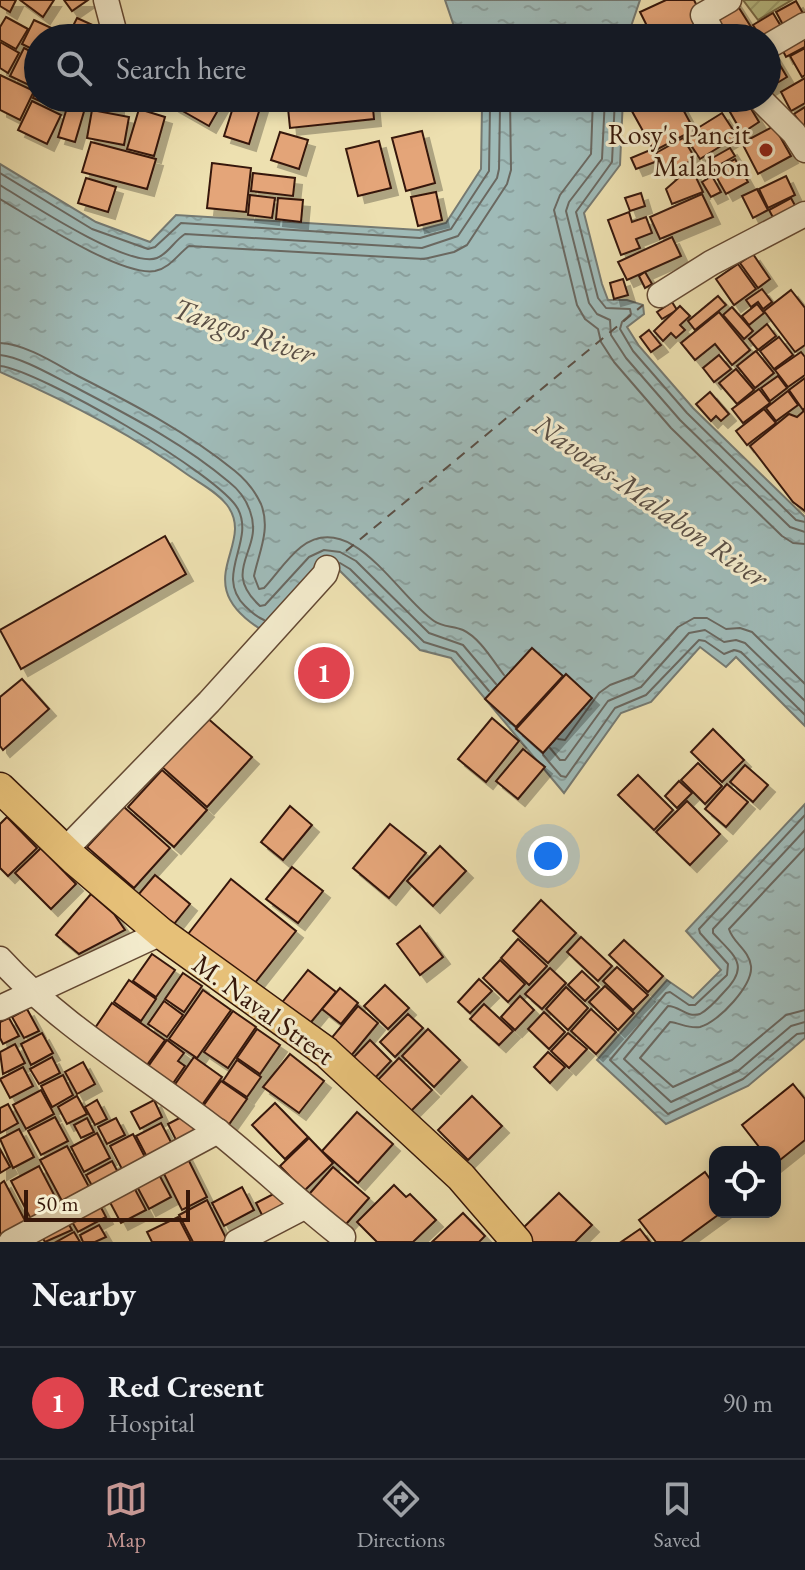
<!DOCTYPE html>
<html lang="en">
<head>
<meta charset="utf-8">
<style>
  body { margin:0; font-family:"EB Garamond",serif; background:#20242c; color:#f1f3f6 }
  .controls { position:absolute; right:24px; bottom:24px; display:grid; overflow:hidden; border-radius:16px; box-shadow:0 4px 12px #0003 }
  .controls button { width:72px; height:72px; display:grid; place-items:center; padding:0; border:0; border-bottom:2px solid #363941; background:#171b24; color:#f1f3f6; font:40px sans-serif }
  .scale { position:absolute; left:24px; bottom:20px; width:166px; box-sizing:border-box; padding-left:8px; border:4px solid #361709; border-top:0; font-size:22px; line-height:28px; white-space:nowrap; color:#361709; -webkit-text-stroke:6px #f3ebcc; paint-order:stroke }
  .you { position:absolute; left:548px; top:856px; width:28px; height:28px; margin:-20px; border:6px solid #fff; border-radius:50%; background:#1a73e8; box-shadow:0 0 0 12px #1a73e833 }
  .badge { display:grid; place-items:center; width:52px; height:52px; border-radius:50%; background:#c59692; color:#fff; font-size:26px; font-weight:700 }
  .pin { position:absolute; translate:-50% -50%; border:4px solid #fff; box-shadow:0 2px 8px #0006 }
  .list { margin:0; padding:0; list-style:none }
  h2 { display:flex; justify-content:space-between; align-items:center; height:104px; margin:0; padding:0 32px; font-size:34px }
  h2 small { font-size:26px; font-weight:400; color:#9ea1a6 }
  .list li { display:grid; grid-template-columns:52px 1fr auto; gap:24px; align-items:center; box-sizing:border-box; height:112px; padding:0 32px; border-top:2px solid #363941 }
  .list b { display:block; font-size:30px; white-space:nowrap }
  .list p { margin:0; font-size:26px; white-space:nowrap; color:#9ea1a6 }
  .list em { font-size:26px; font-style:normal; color:#9ea1a6 }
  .icon { flex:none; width:44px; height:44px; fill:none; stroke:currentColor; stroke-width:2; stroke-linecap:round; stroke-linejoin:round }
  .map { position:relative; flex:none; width:805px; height:1242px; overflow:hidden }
  .search { position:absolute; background:#171b24; box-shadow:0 4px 12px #0003; left:24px; right:24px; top:24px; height:88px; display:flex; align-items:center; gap:20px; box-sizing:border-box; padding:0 28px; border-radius:44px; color:#9ea1a6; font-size:30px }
  .sheet { height:216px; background:#171b24 }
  nav { display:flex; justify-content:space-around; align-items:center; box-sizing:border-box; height:112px; border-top:2px solid #363941; background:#171b24; font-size:22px; color:#9ea1a6 }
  nav a { display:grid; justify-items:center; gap:4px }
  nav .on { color:#c59692 }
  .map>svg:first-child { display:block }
</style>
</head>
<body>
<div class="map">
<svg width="805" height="1242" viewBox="0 0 805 1242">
  <defs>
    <pattern id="garden-furrows" width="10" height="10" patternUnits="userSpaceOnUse" patternTransform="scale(2)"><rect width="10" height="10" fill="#bbc189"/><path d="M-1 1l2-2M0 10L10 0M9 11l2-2" fill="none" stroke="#a1a575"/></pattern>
    <pattern id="water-ripples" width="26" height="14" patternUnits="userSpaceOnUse" patternTransform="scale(2)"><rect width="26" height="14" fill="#9fbab7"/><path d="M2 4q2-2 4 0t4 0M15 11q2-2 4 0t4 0" fill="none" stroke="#8a9f9c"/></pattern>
    <filter id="shadow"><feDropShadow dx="7" dy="7" stdDeviation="0" flood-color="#0004"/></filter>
  </defs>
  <rect width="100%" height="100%" fill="#ede0b0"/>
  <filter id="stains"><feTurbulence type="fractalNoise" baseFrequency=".0025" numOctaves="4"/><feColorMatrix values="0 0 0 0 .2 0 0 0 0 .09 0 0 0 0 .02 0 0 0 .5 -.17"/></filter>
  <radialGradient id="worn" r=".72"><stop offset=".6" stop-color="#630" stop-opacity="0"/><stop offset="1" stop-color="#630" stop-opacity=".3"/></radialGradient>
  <path fill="url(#garden-furrows)" stroke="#786c49" stroke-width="2" d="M743,0H792L758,20Z"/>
  <g fill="url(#water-ripples)" stroke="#757971" stroke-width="2">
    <path d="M445,0H640L627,38H458Z"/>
    <path d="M479,98H623L620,165L584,213L602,284L608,300H627L643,305L644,314L627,327L639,346L693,408L805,517V726L736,657L726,667L700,647L651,702L621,713L564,793L451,658L420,650L340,571L330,568L265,632C183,583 258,546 227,505C217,492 201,484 188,475C130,433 66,401 0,372V164L96,222L150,242L176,215L419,230L446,223L481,169L482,107Z"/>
    <path d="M805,804V1038L748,1086L666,1124L597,1060L667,980L693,998L721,970L686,931Z"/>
  </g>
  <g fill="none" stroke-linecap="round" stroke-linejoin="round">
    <g stroke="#6a6860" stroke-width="2">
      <path d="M593,98L591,154L560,195L554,210L577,305L585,319L598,329L601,342L614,362L671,428L782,536L793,543L805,544"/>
      <path d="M605,98L602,159L569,202L566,211L589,303L597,314L610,320L611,335L626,358L680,420L790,527L805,532"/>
      <path d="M615,98L612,162L576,212L598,298L606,308L630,309L631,314L622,322L620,329L633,351L687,413L796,520L805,522"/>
      <path d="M0,173L92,229L148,249L155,247L181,223L420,238L451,229L489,171L490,107L487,98"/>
      <path d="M0,185C26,201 129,269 157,258C168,254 175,240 185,234L422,248L458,236L497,178L499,169L500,108L498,98"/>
      <path d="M0,199C31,217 121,277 155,271C170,268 178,254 189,246L424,259L454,252L467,245L507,184L511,170L510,98"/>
      <path d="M0,343C26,344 56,364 78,376C133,404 187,432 235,471C246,480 255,491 261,504C271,529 259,552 254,576L259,589L264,588C276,575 287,558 301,547C352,508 398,597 434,621C442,627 454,626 463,630C480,638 493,661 504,675"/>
      <path d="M0,355C21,357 53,376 73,386C126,414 182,442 229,482C238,489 246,499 250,511C265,551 219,568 260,606L265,605L309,557L324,550L340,552L356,561L429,633L463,645L496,684"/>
      <path d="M0,366C39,370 220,475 238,509C255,542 214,575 245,606C251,612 257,617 264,620"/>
      <path d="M340,563L350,569L424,642L456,652L489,691"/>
      <path d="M558,739L565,740L599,693L610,685L634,676L678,627L694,618H707L726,629L740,628L752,632L805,684"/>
      <path d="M550,748L560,760H565L608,701L641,687L689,633L705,630L724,642L736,640L745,643L805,701"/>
      <path d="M543,755L561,776L566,777L615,708L646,695L699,640L705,641L724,654L734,650L741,652L805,715"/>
      <path d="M805,815L699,929L700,933L728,964L727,975L695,1005H689L670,992L666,993L610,1060L668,1114L743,1079L797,1034L805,1033"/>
      <path d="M805,830L713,929V933C734,956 751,965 724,992C717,1000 709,1009 700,1014C686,1018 680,1006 668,1006L624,1059L671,1102L738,1071L791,1026L805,1022"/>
      <path d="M805,848L729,929C733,943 749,950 751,966C753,985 719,1022 700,1027C689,1029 680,1023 670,1022L640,1058L673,1087L732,1060L786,1015L805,1010"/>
    </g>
    <path stroke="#5b5046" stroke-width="2" stroke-dasharray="10 8" stroke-linecap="butt" d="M346,551L643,305"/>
  </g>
  <g fill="#e4a579" stroke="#361709" stroke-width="2" filter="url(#shadow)">
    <path d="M0,0H16L10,12L0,6Z"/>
    <path d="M20,0H54L43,17Z"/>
    <path d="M64,0H88L72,11Z"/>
    <path d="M666,0H694L713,38H653L640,12Z"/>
    <path d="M734,0L758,38H719L706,16Z"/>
    <path d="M796,1L805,17L787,32L776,12Z"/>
    <path d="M773,13L785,33L761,38L753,25Z"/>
    <path d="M6,17L28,29L16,49L0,40V27Z"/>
    <path d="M77,18L108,32L105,38H67Z"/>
    <path d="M34,20L60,32L57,38H38V52L22,44Z"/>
    <path d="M805,27V47L786,57L778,41Z"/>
    <path d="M0,42L19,53L8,73L0,68Z"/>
    <path d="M24,48L38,55V72L31,86L10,76Z"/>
    <path d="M805,48V75L802,77L790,56Z"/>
    <path d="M771,50L787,77L767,89V52Z"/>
    <path d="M0,75L34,91L20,120L0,110Z"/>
    <path d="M805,78V103L791,111L781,92Z"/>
    <path d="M38,87V98H65L60,110L33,98Z"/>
    <path d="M70,98H88L75,142L58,137Z"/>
    <path d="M99,98H117V111L99,110Z"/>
    <path d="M176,98H225L209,126L172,105Z"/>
    <path d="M236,98L261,105L249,144L224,136Z"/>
    <path d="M287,98H372L374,119L290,128Z"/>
    <path d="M638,98H677L694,130L654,151L628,104Z"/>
    <path d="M32,101L61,115L47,144L18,130Z"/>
    <path d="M747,102L759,122L742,133L730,112Z"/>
    <path d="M805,107V129L794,114Z"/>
    <path d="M139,109L165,117L154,156L127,149Z"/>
    <path d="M92,110L129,117L124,145L87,138Z"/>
    <path d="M722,113L737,136L700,159L685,136Z"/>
    <path d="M774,126L791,156L758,174L742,143Z"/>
    <path d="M422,131L435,183L406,191L392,138Z"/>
    <path d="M280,132L308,140L299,169L271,160Z"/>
    <path d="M683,138L695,158L669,174L656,153Z"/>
    <path d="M379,141L391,188L358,196L346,149Z"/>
    <path d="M91,142L156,159L147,189L82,172Z"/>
    <path d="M655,148V162L636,169L631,158Z"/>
    <path d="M730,148L735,156L712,169L707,161Z"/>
    <path d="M735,159L748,182L726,194L713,171Z"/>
    <path d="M212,163L251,168L246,212L207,208Z"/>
    <path d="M691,167L703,192L672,204L666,189Z"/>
    <path d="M253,173L295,178L293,196L251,191Z"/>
    <path d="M712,176L721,192L711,197L702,182Z"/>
    <path d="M786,176L795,195L768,208L759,189Z"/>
    <path d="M86,178L116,187L108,212L78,203Z"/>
    <path d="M757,189L768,210L753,218L742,196Z"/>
    <path d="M436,192L442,220L418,226L411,197Z"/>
    <path d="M641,193L645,206L630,211L625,198Z"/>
    <path d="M702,194L713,217L660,239L650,217Z"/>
    <path d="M250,195L275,198L272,218L248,215Z"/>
    <path d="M278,198L303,200L301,222L276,219Z"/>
    <path d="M791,198L798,211L776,223L769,210Z"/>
    <path d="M629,212L632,222L646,217L652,233L636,239L640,248L621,255L608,220Z"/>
    <path d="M672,237L681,256L627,280L618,262Z"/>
    <path d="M753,254L770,279L758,288L740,263Z"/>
    <path d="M738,264L756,289L734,305L716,279Z"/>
    <path d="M645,272L652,284L645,288L639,276Z"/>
    <path d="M623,279L628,295L614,299L610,283Z"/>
    <path d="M762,289L772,302L763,309L758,302L751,307L746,300Z"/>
    <path d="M791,290L805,308V345L795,352L764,311Z"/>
    <path d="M718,296L726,305L695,330L688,321Z"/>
    <path d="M672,302L677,310L662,319L657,312Z"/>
    <path d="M757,304L764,313L749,325L742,316Z"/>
    <path d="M680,306L690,316L680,325L685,330L676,338L671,333L663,341L654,331Z"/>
    <path d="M732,307L753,331L744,339L723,315Z"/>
    <path d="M719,312L750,350L732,365L715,344L695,360L681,343Z"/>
    <path d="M767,324L776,336L758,350L749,339Z"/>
    <path d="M649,330L661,345L651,352L640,337Z"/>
    <path d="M779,337L793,355L774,369L760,351Z"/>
    <path d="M756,351L774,373L755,388L737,366Z"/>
    <path d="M801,352L805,357V375L788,387L775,370Z"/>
    <path d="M719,355L731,369L714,382L703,368Z"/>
    <path d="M736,369L754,390L737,404L719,383Z"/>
    <path d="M778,376L787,388L770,401L761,388Z"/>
    <path d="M805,378V408L803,410L789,390Z"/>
    <path d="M759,389L770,403L743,423L732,409Z"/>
    <path d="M788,391L798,405L776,421L766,408Z"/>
    <path d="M710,392L729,414L721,421L716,416L711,421L696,404Z"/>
    <path d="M764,409L776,423L747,445L736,431Z"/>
    <path d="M805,410V511L793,502L750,446L789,414L797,417Z"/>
    <path d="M165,536L186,574L21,669L0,630Z"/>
    <path d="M532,648L563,676L516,727L485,699Z"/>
    <path d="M566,674L592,698L543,753L516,729Z"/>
    <path d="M22,679L49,709L3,750L0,746V697Z"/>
    <path d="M205,716L252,757L207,807L161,766Z"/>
    <path d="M492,718L519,741L486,782L458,759Z"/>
    <path d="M713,729L744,760L722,782L691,752Z"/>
    <path d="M523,749L545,767L518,799L496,781Z"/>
    <path d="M698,763L722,786L705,804L681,780Z"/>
    <path d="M745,765L768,785L753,802L730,782Z"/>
    <path d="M162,770L207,810L174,847L128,807Z"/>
    <path d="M638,775L673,810L654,830L618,795Z"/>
    <path d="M679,781L692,793L677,808L665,796Z"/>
    <path d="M727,784L748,802L726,827L705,809Z"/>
    <path d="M687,801L720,834L690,865L656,832Z"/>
    <path d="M290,806L312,825L283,860L261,842Z"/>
    <path d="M124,807L170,848L134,888L87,847Z"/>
    <path d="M7,817L37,848L8,876L0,868V824Z"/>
    <path d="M390,824L426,853L389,898L353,868Z"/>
    <path d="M440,846L466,871L433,906L407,881Z"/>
    <path d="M41,848L76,884L51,909L15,873Z"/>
    <path d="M292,867L323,891L298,923L266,899Z"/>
    <path d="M155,875L190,904L174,924L138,895Z"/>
    <path d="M231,879L296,931L250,989L185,938Z"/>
    <path d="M91,894L114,914L125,930L79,954L56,935Z"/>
    <path d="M541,900L576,933L548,963L513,931Z"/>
    <path d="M420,926L443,957L420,975L397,944Z"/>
    <path d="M581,937L612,966L598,981L567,952Z"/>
    <path d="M518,939L547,966L529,985L501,958Z"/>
    <path d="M624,940L663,976L648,992L609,955Z"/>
    <path d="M152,954L175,970L156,997L133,981Z"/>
    <path d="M500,960L525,984L508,1002L483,978Z"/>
    <path d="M617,967L648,995L633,1010L603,981Z"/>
    <path d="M550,968L566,983L542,1009L525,994Z"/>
    <path d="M308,970L336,992L307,1027L280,1005Z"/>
    <path d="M582,971L599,987L585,1001L568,985Z"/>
    <path d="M183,973L202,986L184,1012L165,999Z"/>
    <path d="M479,979L492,991L470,1013L458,1002Z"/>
    <path d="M129,980L156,999L141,1021L114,1002Z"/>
    <path d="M385,985L409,1008L388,1029L364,1006Z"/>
    <path d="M605,986L634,1013L618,1030L589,1002Z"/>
    <path d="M566,987L588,1008L568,1030L546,1009Z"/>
    <path d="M340,988L358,1003L341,1024L322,1009Z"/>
    <path d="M203,990L231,1010L197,1058L169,1039Z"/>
    <path d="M520,996L534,1010L515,1030L501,1017Z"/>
    <path d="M164,1001L183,1015L167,1037L148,1024Z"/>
    <path d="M112,1003L165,1040L147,1065L95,1028Z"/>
    <path d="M484,1004L513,1031L499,1045L470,1019Z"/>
    <path d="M358,1006L378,1023L350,1057L329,1041Z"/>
    <path d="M27,1009L39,1031L24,1038L12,1017Z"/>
    <path d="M591,1009L616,1032L596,1054L571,1031Z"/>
    <path d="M233,1011L256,1027L228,1068L204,1052Z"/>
    <path d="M544,1012L565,1032L549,1049L528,1029Z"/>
    <path d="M408,1014L423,1028L395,1057L380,1042Z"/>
    <path d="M9,1018L19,1036L3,1044L0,1038V1022Z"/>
    <path d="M257,1029L280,1045L260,1074L237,1058Z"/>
    <path d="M428,1029L460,1060L434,1087L402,1056Z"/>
    <path d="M42,1033L53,1053L31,1065L21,1044Z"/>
    <path d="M568,1033L587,1049L569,1068L551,1051Z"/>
    <path d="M167,1040L184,1053L178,1061L185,1066L167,1092L142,1075Z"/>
    <path d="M370,1040L391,1061L372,1081L351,1060Z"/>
    <path d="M15,1044L25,1063L3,1074L0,1052Z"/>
    <path d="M548,1052L565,1067L550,1083L534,1067Z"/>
    <path d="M290,1054L324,1081L299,1113L263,1087Z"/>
    <path d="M52,1057L60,1073L39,1084L30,1069Z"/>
    <path d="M194,1057L222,1077L197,1112L169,1093Z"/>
    <path d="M399,1058L432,1090L407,1115L375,1083Z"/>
    <path d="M237,1060L261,1077L247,1097L223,1081Z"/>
    <path d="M83,1062L95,1084L77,1094L65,1072Z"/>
    <path d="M23,1067L33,1086L10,1098L0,1079Z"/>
    <path d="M63,1075L73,1095L52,1107L41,1086Z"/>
    <path d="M221,1081L247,1099L225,1130L199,1112Z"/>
    <path d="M793,1084L805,1099V1140L775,1164V1152H763L742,1125Z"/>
    <path d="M41,1090L54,1114L26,1129L13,1105Z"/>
    <path d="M77,1096L87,1114L67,1124L58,1107Z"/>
    <path d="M472,1096L502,1126L468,1160L438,1130Z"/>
    <path d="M97,1100L107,1119L95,1125L85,1107Z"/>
    <path d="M154,1100L162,1117L140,1129L131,1112Z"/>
    <path d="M275,1103L308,1137L285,1159L252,1125Z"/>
    <path d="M8,1104L18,1123L0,1133V1108Z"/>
    <path d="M357,1112L393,1144L358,1183L322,1151Z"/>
    <path d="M189,1113L202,1137L180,1148L168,1124Z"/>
    <path d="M55,1117L68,1141L41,1155L28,1131Z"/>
    <path d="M87,1118L94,1132L81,1138L74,1125Z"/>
    <path d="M116,1118L125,1135L107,1144L98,1127Z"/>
    <path d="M161,1123L173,1146L148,1159L136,1136Z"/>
    <path d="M19,1129L34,1157L13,1168L0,1139Z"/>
    <path d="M97,1133L110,1158L84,1172L71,1147Z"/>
    <path d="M133,1134L147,1161L124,1173L110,1146Z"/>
    <path d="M309,1138L333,1163L304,1191L280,1166Z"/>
    <path d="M67,1146L89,1187L62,1201L40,1160Z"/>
    <path d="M0,1149L10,1167L0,1173Z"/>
    <path d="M185,1153L207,1197L182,1210L160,1166Z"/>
    <path d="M112,1161L121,1178L95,1191L86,1175Z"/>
    <path d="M39,1166L61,1208L33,1223L11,1181Z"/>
    <path d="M155,1167L171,1197L149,1209L133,1179Z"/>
    <path d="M333,1167L369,1198L340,1231L304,1200Z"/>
    <path d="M705,1172L715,1186V1212H722L681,1242H656L639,1220Z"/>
    <path d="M130,1180L146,1210L121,1223L105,1193Z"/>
    <path d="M4,1181L30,1230L0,1240V1184Z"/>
    <path d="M394,1185L406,1197L410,1194L436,1220L413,1242H377L357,1222Z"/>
    <path d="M242,1187L254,1210L224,1226L212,1203Z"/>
    <path d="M283,1189L293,1208L266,1223L256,1203Z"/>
    <path d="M559,1193L592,1225L575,1242H531L520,1231Z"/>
    <path d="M97,1200L106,1217L78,1232L68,1215Z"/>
    <path d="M207,1200L227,1240L223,1242H193L179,1215Z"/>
    <path d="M463,1213L485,1236L479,1242H432Z"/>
    <path d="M64,1216L72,1230L45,1242L38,1230Z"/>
    <path d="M178,1217L191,1242H152L147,1232Z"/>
    <path d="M99,1225L106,1237L95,1242H83L80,1235Z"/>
    <path d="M640,1229L650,1242H621Z"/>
    <path d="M74,1232L80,1242H56Z"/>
  </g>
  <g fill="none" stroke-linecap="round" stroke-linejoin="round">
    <defs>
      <g id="minor">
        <path d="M106,0L116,38"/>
        <path d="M715,38L703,15L729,0"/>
        <path d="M767,47L805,25"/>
        <path d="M759,98L794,133L805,150"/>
        <path d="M660,295L711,263L805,214"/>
        <path d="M66,849L209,702L325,574L327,568"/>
        <path d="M0,959C62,1027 144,1074 216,1130C260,1165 299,1203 343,1237"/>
        <path d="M0,1008L161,933"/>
        <path d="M11,1242L218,1131"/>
        <path d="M237,1242L304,1207"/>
      </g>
      <path id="major" d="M0,788L74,859L161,933L326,1052L461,1177L517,1242"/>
    </defs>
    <use href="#minor" stroke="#644933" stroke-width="27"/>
    <use href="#major" stroke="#361709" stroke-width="33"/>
    <use href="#minor" stroke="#f3ebcc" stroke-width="24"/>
    <use href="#major" stroke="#e6c078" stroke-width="30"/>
  </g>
  <circle fill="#8f2418" stroke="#f3ebcc" stroke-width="3" cx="766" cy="150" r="8"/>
  <g text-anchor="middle" stroke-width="6" stroke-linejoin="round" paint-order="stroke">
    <g font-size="28" fill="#361709" stroke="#f3ebcc" text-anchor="end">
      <text x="750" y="144">Rosy's Pancit<tspan x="750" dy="32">Malabon</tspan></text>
    </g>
    <g font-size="28" fill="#361709" stroke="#f3ebcc">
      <text transform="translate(264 1009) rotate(36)" y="10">M. Naval Street</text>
    </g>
    <g font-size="30" font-style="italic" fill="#5b5046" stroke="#f3ebcc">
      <text transform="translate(244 331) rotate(19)" y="10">Tangos River</text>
      <text transform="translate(651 501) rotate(35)" y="10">Navotas-Malabon River</text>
    </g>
  </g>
  <rect width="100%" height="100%" filter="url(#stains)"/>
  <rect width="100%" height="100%" fill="url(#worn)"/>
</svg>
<div class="controls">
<button><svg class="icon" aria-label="locate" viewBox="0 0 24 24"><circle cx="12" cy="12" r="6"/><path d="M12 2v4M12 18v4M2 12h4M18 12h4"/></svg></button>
</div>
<div class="scale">50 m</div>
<div class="you"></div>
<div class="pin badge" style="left:324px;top:673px;background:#e0444e">1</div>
<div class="search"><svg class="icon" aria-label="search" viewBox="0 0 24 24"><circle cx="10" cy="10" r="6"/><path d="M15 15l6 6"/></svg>Search here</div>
</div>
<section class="sheet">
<h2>Nearby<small></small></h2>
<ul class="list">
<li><span class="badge" style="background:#e0444e">1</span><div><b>Red Cresent</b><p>Hospital</p></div><em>90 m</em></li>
</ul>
</section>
<nav>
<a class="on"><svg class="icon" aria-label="map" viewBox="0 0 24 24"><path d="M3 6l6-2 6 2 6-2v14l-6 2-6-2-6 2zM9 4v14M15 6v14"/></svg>Map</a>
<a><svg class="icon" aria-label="directions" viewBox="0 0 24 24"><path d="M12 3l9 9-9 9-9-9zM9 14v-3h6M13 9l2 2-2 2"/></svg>Directions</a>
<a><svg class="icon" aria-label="saved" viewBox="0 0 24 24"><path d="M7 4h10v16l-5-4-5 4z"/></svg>Saved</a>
</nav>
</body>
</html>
